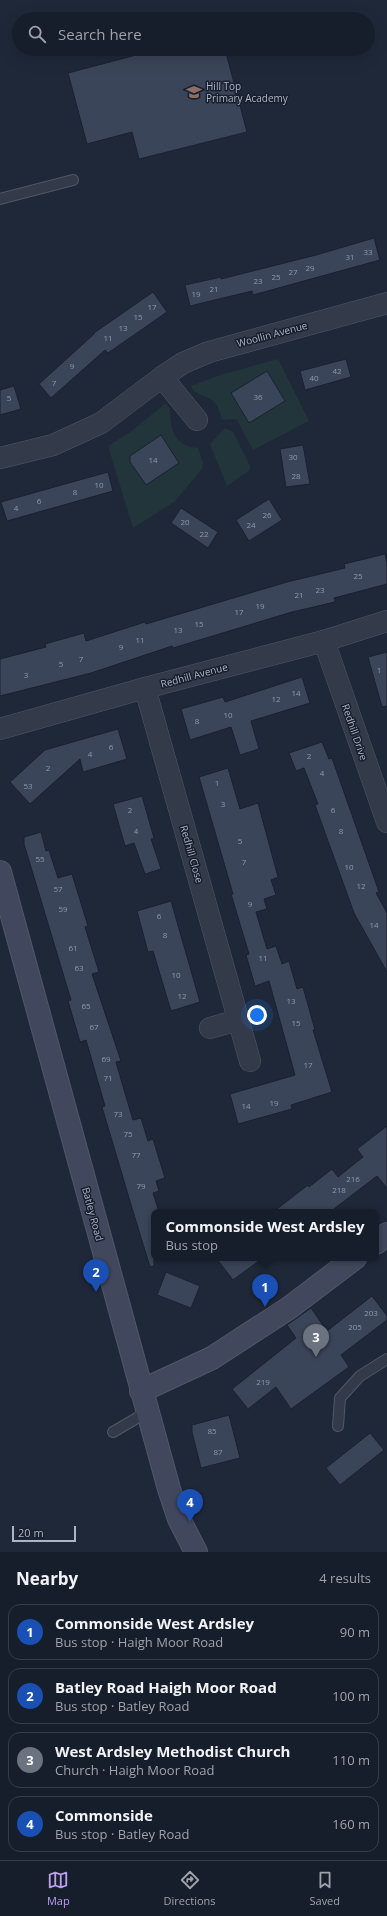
<!DOCTYPE html>
<html lang="en">
<head>
<meta charset="utf-8">
<style>
  body { margin:0; font-family:"Open Sans",sans-serif; background:#242b37; color:#f1f3f6 }
  .scale { position:absolute; left:12px; bottom:10px; width:64px; box-sizing:border-box; padding-left:4px; border:2px solid #adb4c6; border-top:0; font-size:11px; line-height:14px; white-space:nowrap; color:#adb4c6; -webkit-text-stroke:3px #181f2e; paint-order:stroke }
  .you { position:absolute; left:257px; top:1015px; width:14px; height:14px; margin:-10px; border:3px solid #fff; border-radius:50%; background:#1a73e8; box-shadow:0 0 0 6px #1a73e833 }
  .badge { display:grid; place-items:center; width:26px; height:26px; border-radius:50%; background:#bca0f2; color:#fff; font-size:13px; font-weight:700 }
  .pin { position:absolute; translate:-50% -33px; filter:drop-shadow(0 1px 2px #0008) }
  .pin::after { content:''; position:absolute; top:21px; width:14px; height:12px; background:inherit; clip-path:polygon(0 0,100% 0,50% 100%) }
  .popup { position:absolute; left:151px; top:1209px; width:228px; height:52px; box-sizing:border-box; display:grid; place-content:center; border-radius:8px; background:#171e2b; filter:drop-shadow(0 1px 3px #0005); font-size:13px; white-space:nowrap; color:#9ea2a9 }
  .popup b { font-size:15px; color:#f1f3f6 }
  .popup::after { content:''; position:absolute; left:50%; top:100%; margin-left:-8px; border:8px solid transparent; border-top-color:#171e2b }
  .list { margin:0; padding:0; list-style:none }
  h2 { display:flex; justify-content:space-between; align-items:center; height:52px; margin:0; padding:0 16px; font-size:17px }
  h2 small { font-size:13px; font-weight:400; color:#9ea2a9 }
  .list li { display:grid; grid-template-columns:26px 1fr auto; gap:12px; align-items:center; box-sizing:border-box; height:56px; margin:0 8px 8px; padding:0 8px; border:1px solid #363c47; border-radius:12px }
  .list b { display:block; font-size:15px; white-space:nowrap }
  .list p { margin:0; font-size:13px; white-space:nowrap; color:#9ea2a9 }
  .list em { font-size:13px; font-style:normal; color:#9ea2a9 }
  .icon { flex:none; width:22px; height:22px; fill:none; stroke:currentColor; stroke-width:2; stroke-linecap:round; stroke-linejoin:round }
  .map { position:relative; flex:none; width:387px; height:1552px; overflow:hidden }
  .search { position:absolute; background:#171e2b; box-shadow:0 4px 16px #0002; left:12px; right:12px; top:12px; height:44px; display:flex; align-items:center; gap:10px; box-sizing:border-box; padding:0 14px; border-radius:22px; color:#9ea2a9; font-size:15px }
  .sheet { height:308px; background:#171e2b }
  nav { display:flex; justify-content:space-around; align-items:center; box-sizing:border-box; height:56px; border-top:1px solid #363c47; background:#171e2b; font-size:11px; color:#9ea2a9 }
  nav a { display:grid; justify-items:center; gap:2px }
  nav .on { color:#bca0f2 }
  .map>svg:first-child { display:block }
</style>
</head>
<body>
<div class="map">
<svg width="387" height="1552" viewBox="0 0 387 1552">
  <rect width="100%" height="100%" fill="#1f2839"/>
  <g fill="#21353a">
    <path d="M278,359L309,421L253,450L237,420L234,419L222,420C220,414 219,407 214,402C208,395 194,396 191,386L223,374Z"/>
    <path d="M165,404L170,408C170,428 173,446 198,448L203,463L202,469L174,502L133,528L108,446L129,433Z"/>
    <path d="M225,428L233,432L250,466V470L227,486L210,444Z"/>
  </g>
  <g fill="#3b4559" stroke="#1a2130">
    <path d="M159,49H225L247,132L139,159L132,132L87,144L68,73Z"/>
    <path d="M374,238L380,260L253,295L252,291L190,306L185,285L221,277V279L316,255Z"/>
    <path d="M153,292L167,312L108,353L105,350L51,398L39,384L94,334V333Z"/>
    <path d="M346,359L351,377L305,390L300,371Z"/>
    <path d="M267,371L285,401L249,423L231,393Z"/>
    <path d="M14,386L21,409L0,415V390Z"/>
    <path d="M161,435L179,463L146,485L130,462V456Z"/>
    <path d="M303,445L310,484L286,487L280,449Z"/>
    <path d="M108,472L113,491L7,521L1,502Z"/>
    <path d="M269,499L282,520L249,541L236,520Z"/>
    <path d="M181,508L218,532L208,548L171,523Z"/>
    <path d="M385,554L387,563V584L334,598L335,602L292,612L173,648L172,646L91,673L0,696V659L46,647L45,644L84,633L86,641L145,622L146,624L287,582L345,568L344,564Z"/>
    <path d="M387,652V706L382,707L368,657Z"/>
    <path d="M302,677L310,703L251,721L259,749L240,755L231,727L190,740L181,709L223,697L225,702Z"/>
    <path d="M118,729L127,759L83,772L80,759L30,804L10,782L45,750Z"/>
    <path d="M322,742L329,759L332,758L379,892L376,893L387,913V972L354,913L315,805L318,804L304,768L296,771L289,753Z"/>
    <path d="M228,768L240,809L258,803L278,877L271,880L276,895L264,899L267,909L256,912L267,949L276,946L282,964L289,961L297,989L303,987L315,1030H313L332,1092L291,1105L292,1109L238,1124L230,1094L295,1075L269,981L255,986L246,955L249,954L231,894H233L199,777Z"/>
    <path d="M142,796L154,838L151,839L161,869L145,874L134,843L125,846L113,804Z"/>
    <path d="M41,832L46,851L49,850L58,878L72,874L88,926L85,927L99,972L92,974L121,1061L116,1062L127,1100L133,1120L141,1118L148,1141L153,1139L165,1178L156,1181L159,1191L153,1193L159,1212H154V1266L150,1267L132,1208L102,1107L105,1106L86,1040L80,1042L68,1001L71,1000L24,844V837Z"/>
    <path d="M171,901L200,1002L171,1011L153,951L148,952L137,911Z"/>
    <path d="M387,1126V1188L377,1176L330,1212H273L308,1185L309,1187L332,1169L338,1177L363,1157L357,1149Z"/>
    <path d="M216,1258H263L233,1280Z"/>
    <path d="M166,1272L200,1286L191,1308L157,1295Z"/>
    <path d="M372,1296L387,1316V1320L341,1355L349,1367L291,1409L276,1387L248,1409L232,1389L296,1338L287,1325L311,1308L327,1331Z"/>
    <path d="M229,1415L240,1458L201,1468L192,1432V1425Z"/>
    <path d="M370,1433L384,1450L340,1485L326,1468Z"/>
  </g>
  <g fill="none" stroke-linecap="round" stroke-linejoin="round">
    <defs>
      <g id="lane">
        <path d="M0,199L73,180"/>
        <path d="M338,1426L340,1398L360,1376L387,1359"/>
        <path d="M113,1432L137,1418L147,1410"/>
      </g>
      <g id="street">
        <path d="M162,377L197,420"/>
        <path d="M0,458L53,445L101,423L162,377L183,363L209,352L387,303"/>
        <path d="M324,641L387,822"/>
        <path d="M145,688L250,1061"/>
        <path d="M0,729L145,688L324,641L387,621"/>
        <path d="M210,1028L238,1020"/>
      </g>
      <g id="secondary">
        <path d="M0,872L169,1489L179,1519L196,1552"/>
        <path d="M376,1243L387,1234"/>
        <path d="M141,1391L212,1358L289,1308L355,1258"/>
      </g>
    </defs>
    <use href="#lane" stroke="#505767" stroke-width="12"/>
    <use href="#street" stroke="#505767" stroke-width="22"/>
    <use href="#secondary" stroke="#505767" stroke-width="24"/>
    <use href="#lane" stroke="#333a49" stroke-width="10"/>
    <use href="#street" stroke="#333a49" stroke-width="21"/>
    <use href="#secondary" stroke="#41485d" stroke-width="22"/>
  </g>
  <defs>
    <symbol id="school-bare" viewBox="-9 -9 18 18"><path d="M0-5L7-2L0 1L-7-2ZM-4 1L0 2.5L4 1V4Q0 6-4 4Z" fill="#8d6e63" stroke="#181f2e" stroke-width="2.5" paint-order="stroke"/></symbol>
  </defs>
  <g fill-rule="evenodd">
    <use href="#school-bare" x="183" y="81" width="22" height="22"/>
  </g>
  <g text-anchor="middle" stroke-width="3" stroke-linejoin="round" paint-order="stroke">
    <g font-size="8" fill="#9098ab">
      <text x="368" y="255">33</text>
      <text x="350" y="260">31</text>
      <text x="310" y="271">29</text>
      <text x="293" y="275">27</text>
      <text x="276" y="280">25</text>
      <text x="258" y="284">23</text>
      <text x="214" y="292">21</text>
      <text x="196" y="297">19</text>
      <text x="152" y="310">17</text>
      <text x="138" y="320">15</text>
      <text x="123" y="331">13</text>
      <text x="108" y="341">11</text>
      <text x="72" y="369">9</text>
      <text x="337" y="374">42</text>
      <text x="314" y="381">40</text>
      <text x="54" y="386">7</text>
      <text x="258" y="400">36</text>
      <text x="9" y="401">5</text>
      <text x="293" y="460">30</text>
      <text x="153" y="463">14</text>
      <text x="296" y="479">28</text>
      <text x="99" y="488">10</text>
      <text x="75" y="495">8</text>
      <text x="39" y="504">6</text>
      <text x="16" y="511">4</text>
      <text x="267" y="518">26</text>
      <text x="185" y="525">20</text>
      <text x="251" y="528">24</text>
      <text x="204" y="537">22</text>
      <text x="358" y="579">25</text>
      <text x="320" y="593">23</text>
      <text x="299" y="598">21</text>
      <text x="260" y="609">19</text>
      <text x="239" y="615">17</text>
      <text x="199" y="627">15</text>
      <text x="178" y="633">13</text>
      <text x="140" y="643">11</text>
      <text x="121" y="650">9</text>
      <text x="81" y="662">7</text>
      <text x="61" y="667">5</text>
      <text x="379" y="673">1</text>
      <text x="26" y="678">3</text>
      <text x="296" y="696">14</text>
      <text x="276" y="702">12</text>
      <text x="228" y="718">10</text>
      <text x="197" y="724">8</text>
      <text x="111" y="750">6</text>
      <text x="90" y="757">4</text>
      <text x="309" y="759">2</text>
      <text x="48" y="771">2</text>
      <text x="322" y="776">4</text>
      <text x="217" y="786">1</text>
      <text x="28" y="789">53</text>
      <text x="223" y="807">3</text>
      <text x="130" y="813">2</text>
      <text x="333" y="813">6</text>
      <text x="136" y="834">4</text>
      <text x="341" y="834">8</text>
      <text x="240" y="844">5</text>
      <text x="40" y="862">55</text>
      <text x="244" y="865">7</text>
      <text x="349" y="870">10</text>
      <text x="361" y="889">12</text>
      <text x="58" y="892">57</text>
      <text x="250" y="907">9</text>
      <text x="63" y="912">59</text>
      <text x="159" y="919">6</text>
      <text x="374" y="928">14</text>
      <text x="165" y="938">8</text>
      <text x="73" y="951">61</text>
      <text x="263" y="961">11</text>
      <text x="79" y="971">63</text>
      <text x="176" y="978">10</text>
      <text x="182" y="999">12</text>
      <text x="291" y="1004">13</text>
      <text x="86" y="1009">65</text>
      <text x="296" y="1026">15</text>
      <text x="94" y="1030">67</text>
      <text x="106" y="1062">69</text>
      <text x="308" y="1068">17</text>
      <text x="108" y="1081">71</text>
      <text x="274" y="1106">19</text>
      <text x="246" y="1109">14</text>
      <text x="118" y="1117">73</text>
      <text x="128" y="1137">75</text>
      <text x="136" y="1158">77</text>
      <text x="353" y="1182">216</text>
      <text x="141" y="1189">79</text>
      <text x="339" y="1193">218</text>
      <text x="371" y="1316">203</text>
      <text x="355" y="1330">205</text>
      <text x="263" y="1385">219</text>
      <text x="212" y="1434">85</text>
      <text x="218" y="1455">87</text>
    </g>
    <g font-size="10" fill="#adb4c6" stroke="#181f2e" text-anchor="start">
      <text x="206" y="90">Hill Top<tspan x="206" dy="12">Primary Academy</tspan></text>
    </g>
    <g font-size="10" fill="#adb4c6" stroke="#181f2e">
      <text transform="translate(272 334) rotate(-15)" y="4">Woollin Avenue</text>
      <text transform="translate(194 675) rotate(-15)" y="4">Redhill Avenue</text>
      <text transform="translate(355 732) rotate(71)" y="4">Redhill Drive</text>
      <text transform="translate(192 854) rotate(74)" y="4">Redhill Close</text>
      <text transform="translate(93 1214) rotate(75)" y="4">Batley Road</text>
    </g>
  </g>
</svg>
<div class="scale">20 m</div>
<div class="you"></div>
<div class="pin badge" style="left:265px;top:1307px;background:#1a4fb4">1</div>
<div class="popup"><b>Commonside West Ardsley</b>Bus stop</div>
<div class="pin badge" style="left:96px;top:1292px;background:#1a4fb4">2</div>
<div class="pin badge" style="left:316px;top:1357px;background:#6b7280">3</div>
<div class="pin badge" style="left:190px;top:1522px;background:#1a4fb4">4</div>
<div class="search"><svg class="icon" aria-label="search" viewBox="0 0 24 24"><circle cx="10" cy="10" r="6"/><path d="M15 15l6 6"/></svg>Search here</div>
</div>
<section class="sheet">
<h2>Nearby<small>4 results</small></h2>
<ul class="list">
<li><span class="badge" style="background:#1a4fb4">1</span><div><b>Commonside West Ardsley</b><p>Bus stop · Haigh Moor Road</p></div><em>90 m</em></li>
<li><span class="badge" style="background:#1a4fb4">2</span><div><b>Batley Road Haigh Moor Road</b><p>Bus stop · Batley Road</p></div><em>100 m</em></li>
<li><span class="badge" style="background:#6b7280">3</span><div><b>West Ardsley Methodist Church</b><p>Church · Haigh Moor Road</p></div><em>110 m</em></li>
<li><span class="badge" style="background:#1a4fb4">4</span><div><b>Commonside</b><p>Bus stop · Batley Road</p></div><em>160 m</em></li>
</ul>
</section>
<nav>
<a class="on"><svg class="icon" aria-label="map" viewBox="0 0 24 24"><path d="M3 6l6-2 6 2 6-2v14l-6 2-6-2-6 2zM9 4v14M15 6v14"/></svg>Map</a>
<a><svg class="icon" aria-label="directions" viewBox="0 0 24 24"><path d="M12 3l9 9-9 9-9-9zM9 14v-3h6M13 9l2 2-2 2"/></svg>Directions</a>
<a><svg class="icon" aria-label="saved" viewBox="0 0 24 24"><path d="M7 4h10v16l-5-4-5 4z"/></svg>Saved</a>
</nav>
</body>
</html>
